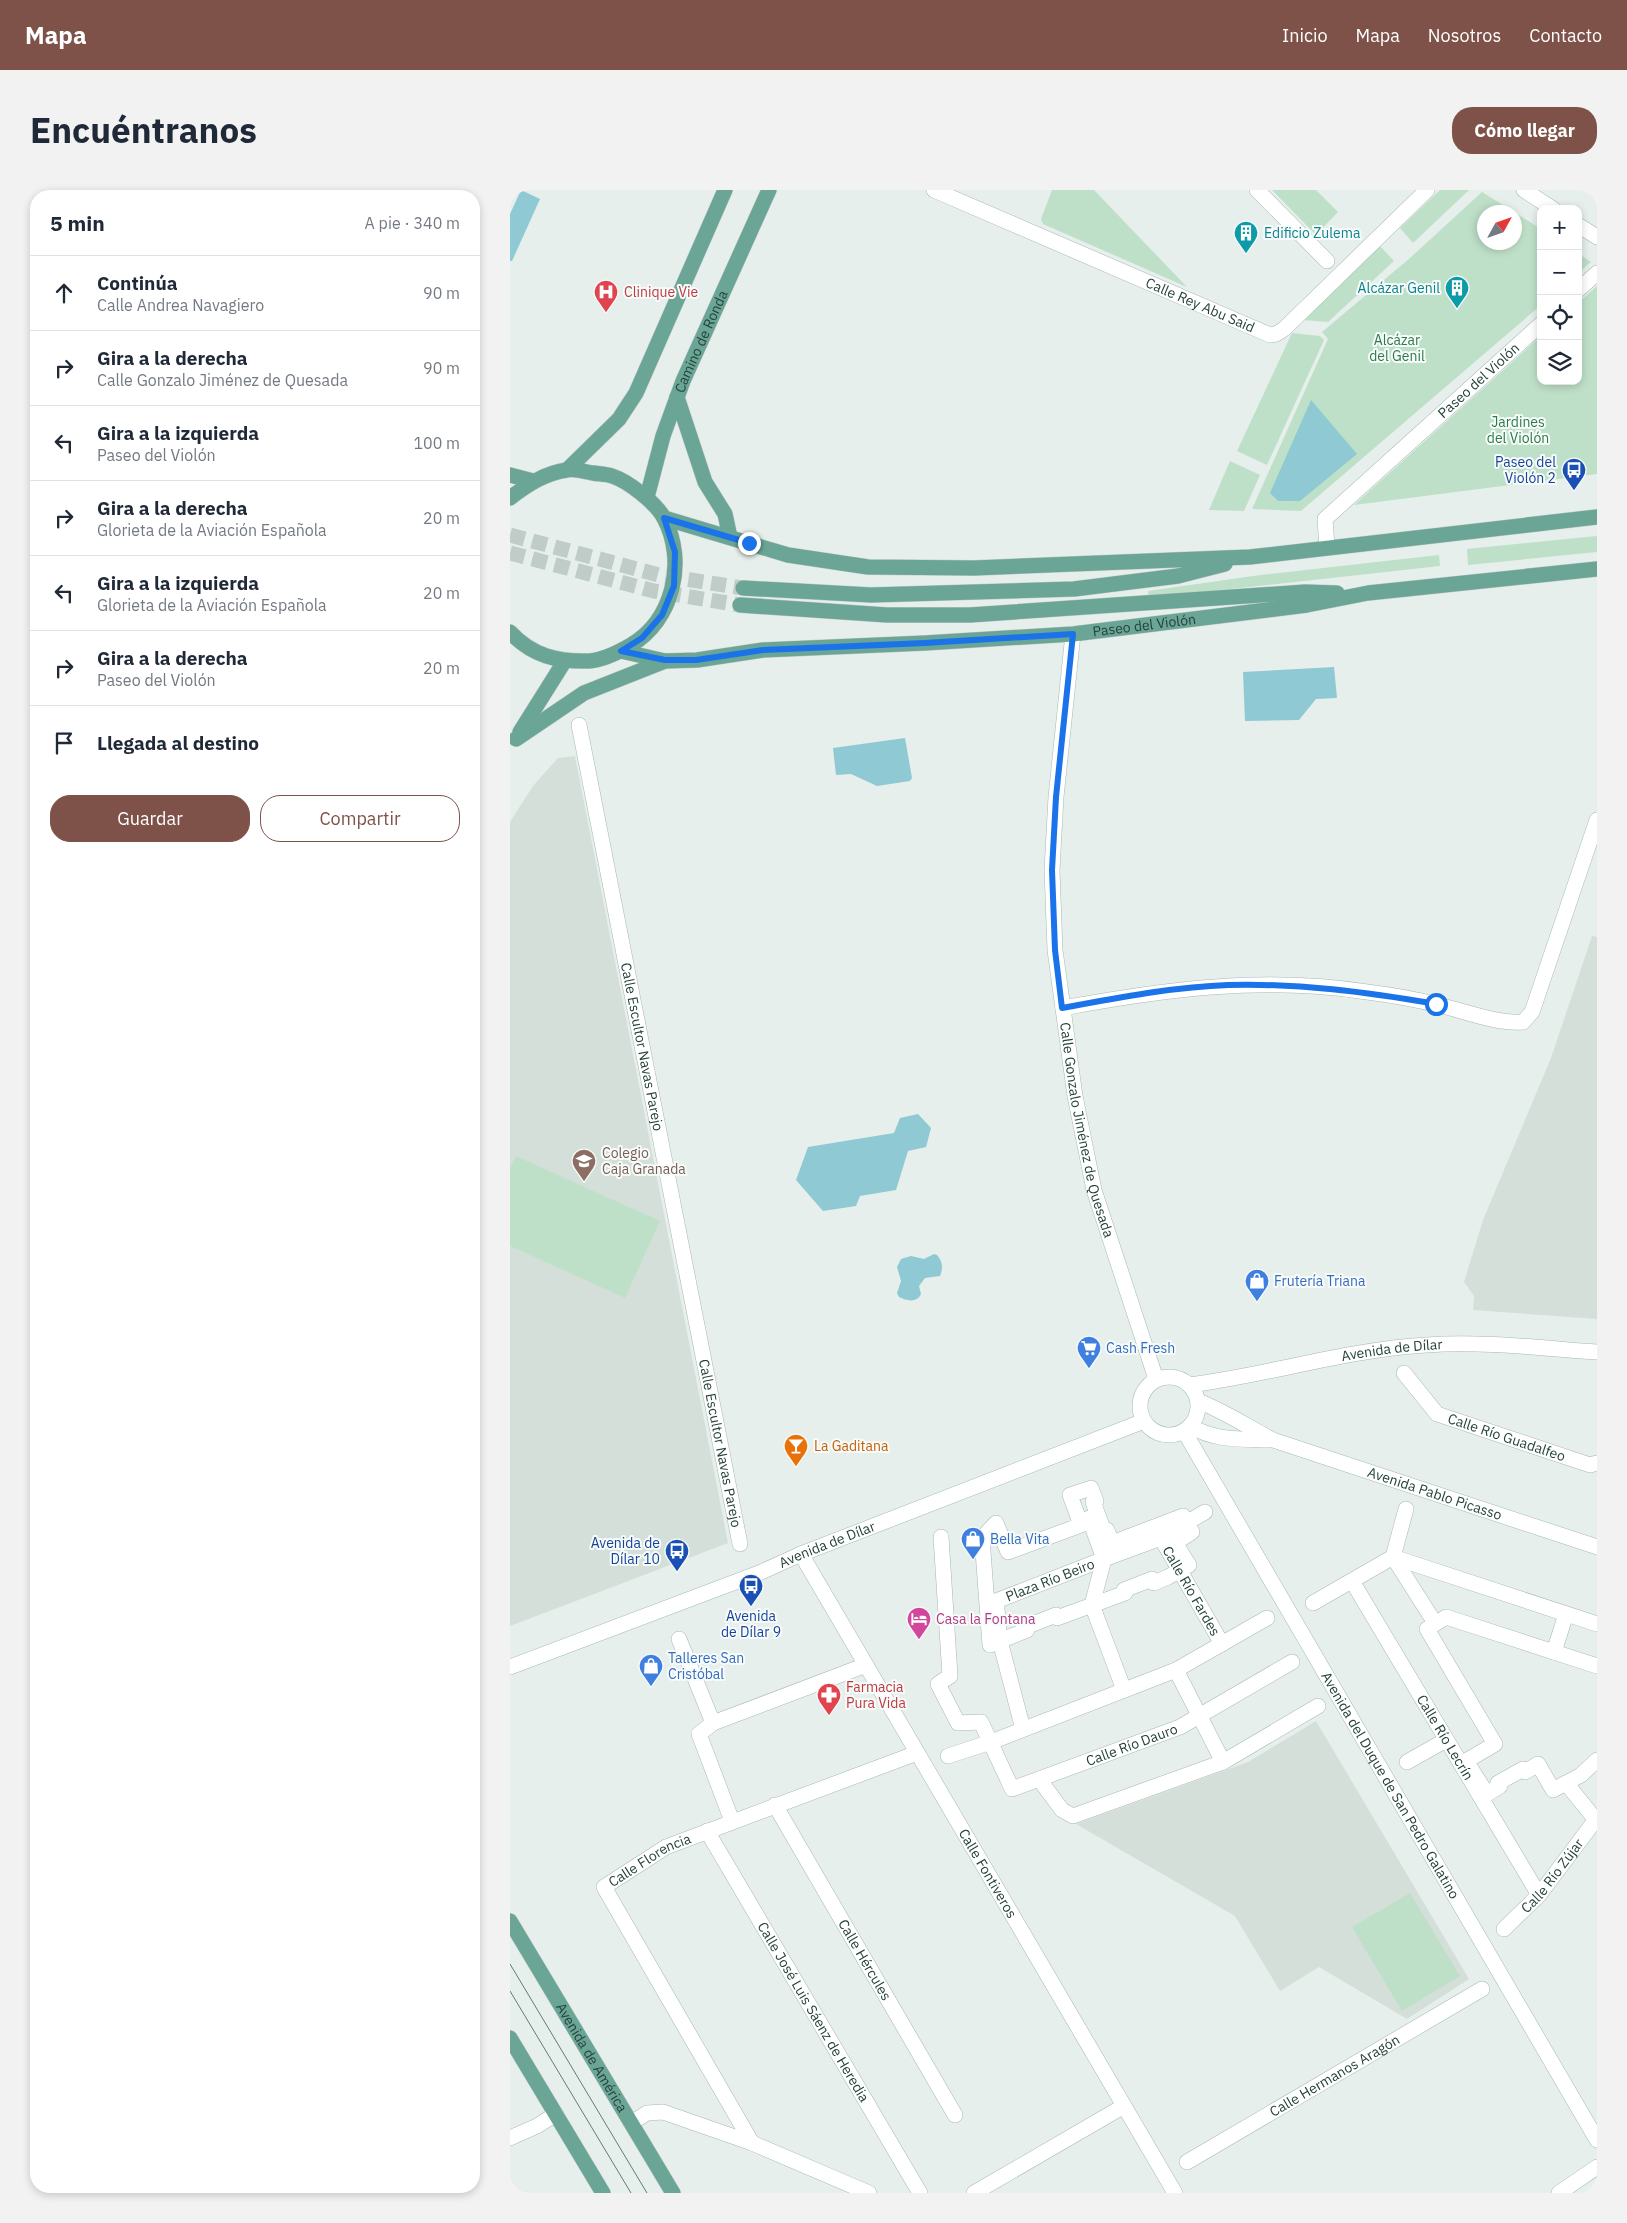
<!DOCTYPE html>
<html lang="es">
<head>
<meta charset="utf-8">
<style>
  body { margin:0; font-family:"IBM Plex Sans",sans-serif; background:#f2f2f3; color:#1f2937 }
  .controls { position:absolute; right:15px; top:15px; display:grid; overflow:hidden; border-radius:10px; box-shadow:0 2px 8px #0003 }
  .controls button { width:45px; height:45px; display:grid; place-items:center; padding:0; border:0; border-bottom:1px solid #e0e1e3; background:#fff; color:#1f2937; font:25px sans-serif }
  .compass { position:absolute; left:967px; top:15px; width:45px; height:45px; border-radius:50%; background:#fff; box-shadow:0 2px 8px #0003; rotate:50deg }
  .stop { position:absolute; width:15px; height:15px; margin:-11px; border:4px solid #1a73e8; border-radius:50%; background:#fff }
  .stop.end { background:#1a73e8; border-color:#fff; box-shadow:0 1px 5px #0008 }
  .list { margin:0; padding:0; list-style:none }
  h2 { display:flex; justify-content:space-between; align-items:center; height:65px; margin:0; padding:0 20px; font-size:21px }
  h2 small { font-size:16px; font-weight:400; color:#747a83 }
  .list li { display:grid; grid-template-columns:32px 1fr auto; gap:15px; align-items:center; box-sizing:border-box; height:75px; padding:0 20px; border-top:1px solid #e0e1e3 }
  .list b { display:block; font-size:19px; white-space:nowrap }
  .list p { margin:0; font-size:16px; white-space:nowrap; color:#747a83 }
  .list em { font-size:16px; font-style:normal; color:#747a83 }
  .actions { display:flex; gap:10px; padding:15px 20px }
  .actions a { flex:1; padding:11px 0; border:1px solid #7f5249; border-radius:20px; text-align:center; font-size:18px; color:#7f5249 }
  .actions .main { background:#7f5249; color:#fff }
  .icon { flex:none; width:28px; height:28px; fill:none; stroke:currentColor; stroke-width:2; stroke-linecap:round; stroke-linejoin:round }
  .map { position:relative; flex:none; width:1087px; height:2003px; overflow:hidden; border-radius:20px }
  header { display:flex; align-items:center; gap:30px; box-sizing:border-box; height:70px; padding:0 25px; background:#7f5249; color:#fff }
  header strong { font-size:24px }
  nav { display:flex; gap:28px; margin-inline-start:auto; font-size:18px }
  .intro { display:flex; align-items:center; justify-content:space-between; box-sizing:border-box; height:120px; padding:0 30px }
  h1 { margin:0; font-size:35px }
  .button { padding:12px 22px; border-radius:20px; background:#7f5249; color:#fff; font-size:18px; font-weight:700 }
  main { display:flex; gap:30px; padding:0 30px }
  aside { flex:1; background:#fff; border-radius:20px; box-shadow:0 2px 8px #0003 }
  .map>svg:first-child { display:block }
</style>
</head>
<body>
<header>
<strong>Mapa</strong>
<nav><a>Inicio</a><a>Mapa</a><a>Nosotros</a><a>Contacto</a></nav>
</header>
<div class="intro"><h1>Encuéntranos</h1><a class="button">Cómo llegar</a></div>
<main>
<aside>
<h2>5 min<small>A pie · 340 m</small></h2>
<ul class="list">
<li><svg class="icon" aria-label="ahead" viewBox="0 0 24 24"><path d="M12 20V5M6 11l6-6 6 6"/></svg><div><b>Continúa</b><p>Calle Andrea Navagiero</p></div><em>90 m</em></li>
<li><svg class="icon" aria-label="right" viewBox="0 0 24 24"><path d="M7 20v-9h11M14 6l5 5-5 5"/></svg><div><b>Gira a la derecha</b><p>Calle Gonzalo Jiménez de Quesada</p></div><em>90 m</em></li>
<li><svg class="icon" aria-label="left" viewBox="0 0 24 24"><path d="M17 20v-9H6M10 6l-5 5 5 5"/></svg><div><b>Gira a la izquierda</b><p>Paseo del Violón</p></div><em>100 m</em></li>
<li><svg class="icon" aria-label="right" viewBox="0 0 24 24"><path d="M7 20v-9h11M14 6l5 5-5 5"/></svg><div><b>Gira a la derecha</b><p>Glorieta de la Aviación Española</p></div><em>20 m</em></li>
<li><svg class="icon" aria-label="left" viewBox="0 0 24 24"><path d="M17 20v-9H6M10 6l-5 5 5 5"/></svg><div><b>Gira a la izquierda</b><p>Glorieta de la Aviación Española</p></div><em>20 m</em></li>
<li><svg class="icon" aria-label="right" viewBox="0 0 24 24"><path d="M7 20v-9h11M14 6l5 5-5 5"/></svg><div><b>Gira a la derecha</b><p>Paseo del Violón</p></div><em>20 m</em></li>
<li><svg class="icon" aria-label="arrive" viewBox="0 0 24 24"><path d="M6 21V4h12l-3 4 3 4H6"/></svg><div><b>Llegada al destino</b></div></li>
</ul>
<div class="actions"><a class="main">Guardar</a><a>Compartir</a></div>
</aside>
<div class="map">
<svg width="1087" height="2003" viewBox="0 0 1087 2003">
  <rect width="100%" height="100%" fill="#e6efeb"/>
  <g fill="#d4dfda">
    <path d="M65,566L218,1353L0,1436V632L23,596L48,568Z"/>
    <path d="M1082,746L1087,747V1129L963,1120L964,1106L954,1092L973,1030L1041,868Z"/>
    <path d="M806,1531L959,1789L897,1829L809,1777L770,1801L725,1726L566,1634L738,1572Z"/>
  </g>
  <g fill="#bfe0c8" fill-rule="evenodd">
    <path d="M542,0H584L677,97L533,34L531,29Z"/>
    <path d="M762,0H806L828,22L806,45Z"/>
    <path d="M930,0H959L903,53L890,38Z"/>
    <path d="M972,2L1031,39V115L791,321L742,319L818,149L812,142L900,68ZM974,22H1004V52H974Z"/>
    <path d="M870,56L884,71L818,132L793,130Z"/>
    <path d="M1068,63L1081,72L1068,83Z"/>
    <path d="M1087,96V284L844,315L1031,146V191H1068V113Z"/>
    <path d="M782,143L810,146L814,150L757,275L727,261Z"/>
    <path d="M720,271L750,285L734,321L699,320Z"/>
    <path d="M1087,346V362L958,375L957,359Z"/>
    <path d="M929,365L930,376L639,408L638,401L743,386Z"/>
    <path d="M6,966L150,1031L115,1108L0,1056V979Z"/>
    <path d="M900,1703L950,1786L892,1821L842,1737Z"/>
  </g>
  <g fill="#8ec9d4">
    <path d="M11,0L30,9L2,71H0V24Z"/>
    <path d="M801,210L847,264L790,311H768L760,303Z"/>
    <path d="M824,477L827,508L806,509L789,530L735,531L733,482Z"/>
    <path d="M395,548L402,588L400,591L367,596L341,584L326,585L323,558Z"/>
    <path d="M408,924L421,938L416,957L398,961L386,1000L350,1006L346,1016L313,1021L286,990L298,957L384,943L390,928Z"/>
    <path d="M424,1064L427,1065C433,1072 433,1078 430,1086L415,1088L409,1096L411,1104C407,1113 397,1111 389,1107L387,1103L391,1091L387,1077L391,1069L401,1066L414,1069Z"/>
  </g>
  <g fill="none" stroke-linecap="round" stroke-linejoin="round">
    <g stroke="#bfccc8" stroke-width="15" stroke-dasharray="15 8" stroke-linecap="butt">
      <path d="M0,345L149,385L233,398"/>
      <path d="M0,363L144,401L230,415"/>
    </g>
    <defs>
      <g id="pedestrian">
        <path d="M747,0L817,71"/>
        <path id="s1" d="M69,535L230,1354"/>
        <path id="s2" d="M894,1183L927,1224L1080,1275L1087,1273"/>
        <path d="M581,1298L586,1311L583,1312L594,1341L597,1340L602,1353L673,1326L682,1342L665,1353L679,1375L658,1387L644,1393L642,1389L614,1400L615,1403L547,1428L546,1425L515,1437L517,1440L480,1455L472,1348L486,1333L498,1362L571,1335L560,1305Z"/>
        <path d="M579,1328L594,1369L651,1348L695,1322"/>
        <path id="s3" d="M431,1347L440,1486L428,1494L448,1533L471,1532L502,1599L670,1537L782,1472"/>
        <path id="s4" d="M651,1348L712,1454"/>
        <path d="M883,1367L1087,1434"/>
        <path d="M883,1367L925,1433"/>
        <path d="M594,1369L582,1415L614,1500"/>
        <path id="s5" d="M842,1391L1029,1705"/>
        <path id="s6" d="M486,1411L594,1369"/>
        <path d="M803,1413L883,1367L896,1319"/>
        <path d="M487,1419L490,1451L513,1539"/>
        <path d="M169,1449L203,1533L189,1544L222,1631"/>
        <path d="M1044,1462L1056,1424"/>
        <path d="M1087,1476L936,1427L917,1439L985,1554L956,1571L977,1604L990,1596L988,1593L1013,1579L1015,1582L1028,1574L1043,1600L1071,1585L1087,1570"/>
        <path d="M666,1480L713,1572"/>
        <path d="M438,1566L481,1552L666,1480L757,1428"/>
        <path d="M897,1572L936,1550"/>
        <path d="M529,1589L552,1620L563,1626L713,1572L808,1516"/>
        <path d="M1056,1593L1085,1629"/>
        <path id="s7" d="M994,1739L1029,1705L1087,1628"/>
        <path id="s8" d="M677,1972L972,1799"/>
      </g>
      <g id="minor">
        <path id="s9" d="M424,0L760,145L766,144L774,139L917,0"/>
        <path d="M1014,0L1043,19"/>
        <path d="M1068,35L1087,47"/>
        <path d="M1068,100L1087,83"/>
        <path id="s10" d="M817,357L815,329L1031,134"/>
        <path d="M553,818C656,799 752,786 857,802C881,805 905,809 928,815C956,821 985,834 1013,832L1022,822L1087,630"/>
        <path d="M203,1533L356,1475"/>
        <path id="s11" d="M265,1615L445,1925"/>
        <path id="s12" d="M197,1641L410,2003"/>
        <path d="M121,1933L137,1923L153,1922L242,1953L359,2003"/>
        <path d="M0,1948L27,1936L46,1924"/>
        <path id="s13" d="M242,1953L94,1697L156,1657L407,1563"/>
        <path d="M464,2003L614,1916"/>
      </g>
      <g id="tertiary">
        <path id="s14" d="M679,1195C758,1185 835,1160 916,1155C972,1151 1030,1158 1087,1162"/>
        <path id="s15" d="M291,1364L665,2003"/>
      </g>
      <g id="secondary">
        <path id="s16" d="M563,444L546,607L542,680L545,760L565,906L584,1000L646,1189"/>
        <circle cx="659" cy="1216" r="29"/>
        <path id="s17" d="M688,1211C714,1221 738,1237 763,1250L1087,1357"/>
        <path d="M680,1236C706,1251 730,1249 759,1250"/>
        <path id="s18" d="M674,1241L1087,1950"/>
        <path id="s19" d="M0,1477L249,1383L291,1364L634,1231"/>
        <path d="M1049,2003L1087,1977"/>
      </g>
      <g id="primary">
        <path d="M167,207L195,292L215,324L220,347"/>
        <path d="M58,279L109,229L126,203L215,0"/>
        <path d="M0,285L23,291"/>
        <path id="s20" d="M137,307L153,246L173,191L259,0"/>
        <path d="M0,308C17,295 35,283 57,280C65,278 75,282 83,283C89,284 96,284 102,286C118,291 146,313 154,328C177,372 163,430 121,455C109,462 93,470 79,471C48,472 22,466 0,442"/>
        <path d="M154,328L278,365L358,377L464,378L740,367L1087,327"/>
        <path d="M233,398L361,405L564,399L668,386L715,374"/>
        <path d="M230,415L377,425H460L795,402L827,403"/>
        <path id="s21" d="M111,461L155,471L187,470L253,460L415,453L563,444L797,415L858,403L1087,379"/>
        <path d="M10,542L54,472"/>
        <path d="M6,549L74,503L155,471"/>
        <path id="s22" d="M0,1731L163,2003"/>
        <path d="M0,1848L93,2003"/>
      </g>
    </defs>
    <use href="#pedestrian" stroke="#a8b8b2" stroke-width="16"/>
    <use href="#minor" stroke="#a8b8b2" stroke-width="16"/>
    <use href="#tertiary" stroke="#a8b8b2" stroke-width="16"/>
    <use href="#secondary" stroke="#a4bbb3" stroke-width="16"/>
    <use href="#primary" stroke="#c2cac8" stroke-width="16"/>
    <use href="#pedestrian" stroke="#fff" stroke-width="15"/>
    <use href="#minor" stroke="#fff" stroke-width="15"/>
    <use href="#tertiary" stroke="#fff" stroke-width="15"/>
    <use href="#secondary" stroke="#fff" stroke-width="15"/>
    <use href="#primary" stroke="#6aa596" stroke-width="15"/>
    <g stroke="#5f7d75" stroke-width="1">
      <path d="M0,1774L137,2003"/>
      <path d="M0,1801L121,2003"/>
    </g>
  </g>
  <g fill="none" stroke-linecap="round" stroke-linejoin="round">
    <path stroke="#1a73e8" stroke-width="6" d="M239,353L154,328L165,362L164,396L152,425L132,448L111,461L155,470H186L253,460L415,453L563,444L546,607L542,680L545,760L552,818C607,808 662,797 718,795C788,793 857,802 926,814"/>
  </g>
  <defs>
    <symbol id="building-pin" viewBox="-11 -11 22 30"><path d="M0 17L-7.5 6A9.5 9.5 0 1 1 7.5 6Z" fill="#0f9aa8" stroke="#f7fbf9"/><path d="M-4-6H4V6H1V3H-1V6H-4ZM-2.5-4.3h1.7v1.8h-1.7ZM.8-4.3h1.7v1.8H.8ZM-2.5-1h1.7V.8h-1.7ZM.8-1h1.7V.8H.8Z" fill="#fff"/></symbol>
    <symbol id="hospital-pin" viewBox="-11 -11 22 30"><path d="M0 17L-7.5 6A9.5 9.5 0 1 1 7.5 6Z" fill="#e0444e" stroke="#f7fbf9"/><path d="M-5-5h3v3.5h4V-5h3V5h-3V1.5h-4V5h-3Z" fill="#fff"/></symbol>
    <symbol id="bus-pin" viewBox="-11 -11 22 30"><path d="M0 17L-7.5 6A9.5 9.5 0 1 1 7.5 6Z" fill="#1a4fb4" stroke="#f7fbf9"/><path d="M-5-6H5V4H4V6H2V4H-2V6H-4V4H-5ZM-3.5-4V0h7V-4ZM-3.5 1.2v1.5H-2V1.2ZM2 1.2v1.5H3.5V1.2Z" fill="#fff"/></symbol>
    <symbol id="school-pin" viewBox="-11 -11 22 30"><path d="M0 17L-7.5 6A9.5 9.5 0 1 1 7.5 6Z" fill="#8d6e63" stroke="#f7fbf9"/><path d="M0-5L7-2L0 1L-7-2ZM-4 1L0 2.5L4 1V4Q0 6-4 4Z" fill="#fff"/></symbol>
    <symbol id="shop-pin" viewBox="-11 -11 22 30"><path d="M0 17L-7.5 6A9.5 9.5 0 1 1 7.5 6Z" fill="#3f7fe0" stroke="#f7fbf9"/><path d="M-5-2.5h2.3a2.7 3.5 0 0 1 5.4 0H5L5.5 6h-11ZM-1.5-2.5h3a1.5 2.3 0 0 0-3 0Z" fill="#fff"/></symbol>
    <symbol id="supermarket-pin" viewBox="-11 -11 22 30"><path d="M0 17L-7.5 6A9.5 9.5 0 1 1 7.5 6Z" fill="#3f7fe0" stroke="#f7fbf9"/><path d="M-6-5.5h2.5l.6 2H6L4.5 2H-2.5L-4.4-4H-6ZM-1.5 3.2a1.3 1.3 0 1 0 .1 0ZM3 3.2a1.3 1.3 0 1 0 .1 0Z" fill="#fff"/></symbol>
    <symbol id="bar-pin" viewBox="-11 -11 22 30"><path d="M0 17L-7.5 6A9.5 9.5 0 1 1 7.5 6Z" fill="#e8710a" stroke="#f7fbf9"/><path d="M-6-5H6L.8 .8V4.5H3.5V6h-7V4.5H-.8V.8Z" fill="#fff"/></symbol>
    <symbol id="hotel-pin" viewBox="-11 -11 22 30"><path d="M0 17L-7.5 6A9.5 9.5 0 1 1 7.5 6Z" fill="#d1479c" stroke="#f7fbf9"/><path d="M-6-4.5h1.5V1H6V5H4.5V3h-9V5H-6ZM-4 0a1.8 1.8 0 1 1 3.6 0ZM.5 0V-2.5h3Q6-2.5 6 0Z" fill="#fff"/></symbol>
    <symbol id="pharmacy-pin" viewBox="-11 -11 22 30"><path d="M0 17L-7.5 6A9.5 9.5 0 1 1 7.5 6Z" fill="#e0444e" stroke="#f7fbf9"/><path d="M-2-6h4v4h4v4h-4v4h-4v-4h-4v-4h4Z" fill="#fff"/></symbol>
  </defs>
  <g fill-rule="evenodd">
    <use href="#building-pin" x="722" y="29" width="28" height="38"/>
    <use href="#building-pin" x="933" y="84" width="28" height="38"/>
    <use href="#hospital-pin" x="82" y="88" width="28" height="38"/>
    <use href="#bus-pin" x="1050" y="266" width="28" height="38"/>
    <use href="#school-pin" x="60" y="957" width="28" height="38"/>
    <use href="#shop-pin" x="733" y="1077" width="28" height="38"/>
    <use href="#supermarket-pin" x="565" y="1144" width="28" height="38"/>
    <use href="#bar-pin" x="272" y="1242" width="28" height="38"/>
    <use href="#shop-pin" x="449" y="1335" width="28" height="38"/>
    <use href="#bus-pin" x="153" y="1347" width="28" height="38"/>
    <use href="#bus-pin" x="227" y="1382" width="28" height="38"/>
    <use href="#hotel-pin" x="395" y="1415" width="28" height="38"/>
    <use href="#shop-pin" x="127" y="1462" width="28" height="38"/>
    <use href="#pharmacy-pin" x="305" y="1491" width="28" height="38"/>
  </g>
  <g text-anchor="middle" stroke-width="4" stroke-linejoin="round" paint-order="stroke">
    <g font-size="14" fill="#0d838f" stroke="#f7fbf9" text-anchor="start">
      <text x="754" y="48">Edificio Zulema</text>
      <text x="930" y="103" text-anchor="end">Alcázar Genil</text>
    </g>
    <g font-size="14" fill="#be3a42" stroke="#f7fbf9" text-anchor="start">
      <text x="114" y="107">Clinique Vie</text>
      <text x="336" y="1502">Farmacia<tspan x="336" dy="16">Pura Vida</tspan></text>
    </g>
    <g font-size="14" fill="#24423a" stroke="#f7fbf9">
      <text dy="5" stroke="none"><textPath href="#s9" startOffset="290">Calle Rey Abu Said</textPath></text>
      <text dy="5" stroke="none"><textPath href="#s20" startOffset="165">Camino de Ronda</textPath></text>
      <text dy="5" stroke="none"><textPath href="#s10" startOffset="235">Paseo del Violón</textPath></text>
      <text dy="5" stroke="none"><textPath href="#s21" startOffset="526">Paseo del Violón</textPath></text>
      <text dy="5" stroke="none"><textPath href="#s1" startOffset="328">Calle Escultor Navas Parejo</textPath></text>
      <text dy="5" stroke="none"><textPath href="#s16" startOffset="500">Calle Gonzalo Jiménez de Quesada</textPath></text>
      <text dy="5" stroke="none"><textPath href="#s14" startOffset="206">Avenida de Dílar</textPath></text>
      <text dy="5" stroke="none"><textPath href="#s2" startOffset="126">Calle Río Guadalfeo</textPath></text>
      <text dy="5" stroke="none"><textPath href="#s1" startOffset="732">Calle Escultor Navas Parejo</textPath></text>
      <text dy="5" stroke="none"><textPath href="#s17" startOffset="255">Avenida Pablo Picasso</textPath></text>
      <text dy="5" stroke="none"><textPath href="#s19" startOffset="340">Avenida de Dílar</textPath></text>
      <text dy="5" stroke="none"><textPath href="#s6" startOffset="58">Plaza Río Beiro</textPath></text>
      <text dy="5" stroke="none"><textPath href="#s4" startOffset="61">Calle Río Fardes</textPath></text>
      <text dy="5" stroke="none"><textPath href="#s5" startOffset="182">Calle Río Lecrín</textPath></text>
      <text dy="5" stroke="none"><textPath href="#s3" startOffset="422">Calle Río Dauro</textPath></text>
      <text dy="5" stroke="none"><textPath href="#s18" startOffset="410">Avenida del Duque de San Pedro Galatino</textPath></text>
      <text dy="5" stroke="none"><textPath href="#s13" startOffset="349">Calle Florencia</textPath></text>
      <text dy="5" stroke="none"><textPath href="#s15" startOffset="370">Calle Fontiveros</textPath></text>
      <text dy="5" stroke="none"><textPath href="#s7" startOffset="72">Calle Río Zújar</textPath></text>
      <text dy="5" stroke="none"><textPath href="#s11" startOffset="179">Calle Hércules</textPath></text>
      <text dy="5" stroke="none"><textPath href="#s12" startOffset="210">Calle José Luis Sáenz de Heredia</textPath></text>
      <text dy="5" stroke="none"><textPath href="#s22" startOffset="159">Avenida de América</textPath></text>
      <text dy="5" stroke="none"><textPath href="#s8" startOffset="171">Calle Hermanos Aragón</textPath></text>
    </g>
    <g font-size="14" fill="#2d7a4b" stroke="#f7fbf9">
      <text x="887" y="155">Alcázar<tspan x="887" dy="16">del Genil</tspan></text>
      <text x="1008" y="237">Jardines<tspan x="1008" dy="16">del Violón</tspan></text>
    </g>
    <g font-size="14" fill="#164399" stroke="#f7fbf9" text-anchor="end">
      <text x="1046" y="277">Paseo del<tspan x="1046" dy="16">Violón 2</tspan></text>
      <text x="150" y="1358">Avenida de<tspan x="150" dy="16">Dílar 10</tspan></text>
      <text x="241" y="1431" text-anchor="middle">Avenida<tspan x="241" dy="16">de Dílar 9</tspan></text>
    </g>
    <g font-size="14" fill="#785e54" stroke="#f7fbf9" text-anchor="start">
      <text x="92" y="968">Colegio<tspan x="92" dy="16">Caja Granada</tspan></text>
    </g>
    <g font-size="14" fill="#366cbe" stroke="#f7fbf9" text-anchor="start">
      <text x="764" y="1096">Frutería Triana</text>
      <text x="596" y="1163">Cash Fresh</text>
      <text x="480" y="1354">Bella Vita</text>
      <text x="158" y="1473">Talleres San<tspan x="158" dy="16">Cristóbal</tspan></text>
    </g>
    <g font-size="14" fill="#c56008" stroke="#f7fbf9" text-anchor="start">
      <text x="304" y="1261">La Gaditana</text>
    </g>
    <g font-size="14" fill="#b23c85" stroke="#f7fbf9" text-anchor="start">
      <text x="426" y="1434">Casa la Fontana</text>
    </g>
  </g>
</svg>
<div class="controls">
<button>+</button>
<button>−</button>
<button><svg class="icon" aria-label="locate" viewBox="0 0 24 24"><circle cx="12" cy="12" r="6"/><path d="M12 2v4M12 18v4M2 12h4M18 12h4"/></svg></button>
<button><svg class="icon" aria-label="layers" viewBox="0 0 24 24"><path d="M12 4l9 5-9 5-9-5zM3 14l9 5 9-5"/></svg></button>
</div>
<svg class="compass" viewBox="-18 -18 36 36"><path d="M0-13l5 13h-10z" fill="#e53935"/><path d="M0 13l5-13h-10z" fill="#747a83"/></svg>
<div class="stop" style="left:926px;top:814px"></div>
<div class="stop end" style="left:239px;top:353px"></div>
</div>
</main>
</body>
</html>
